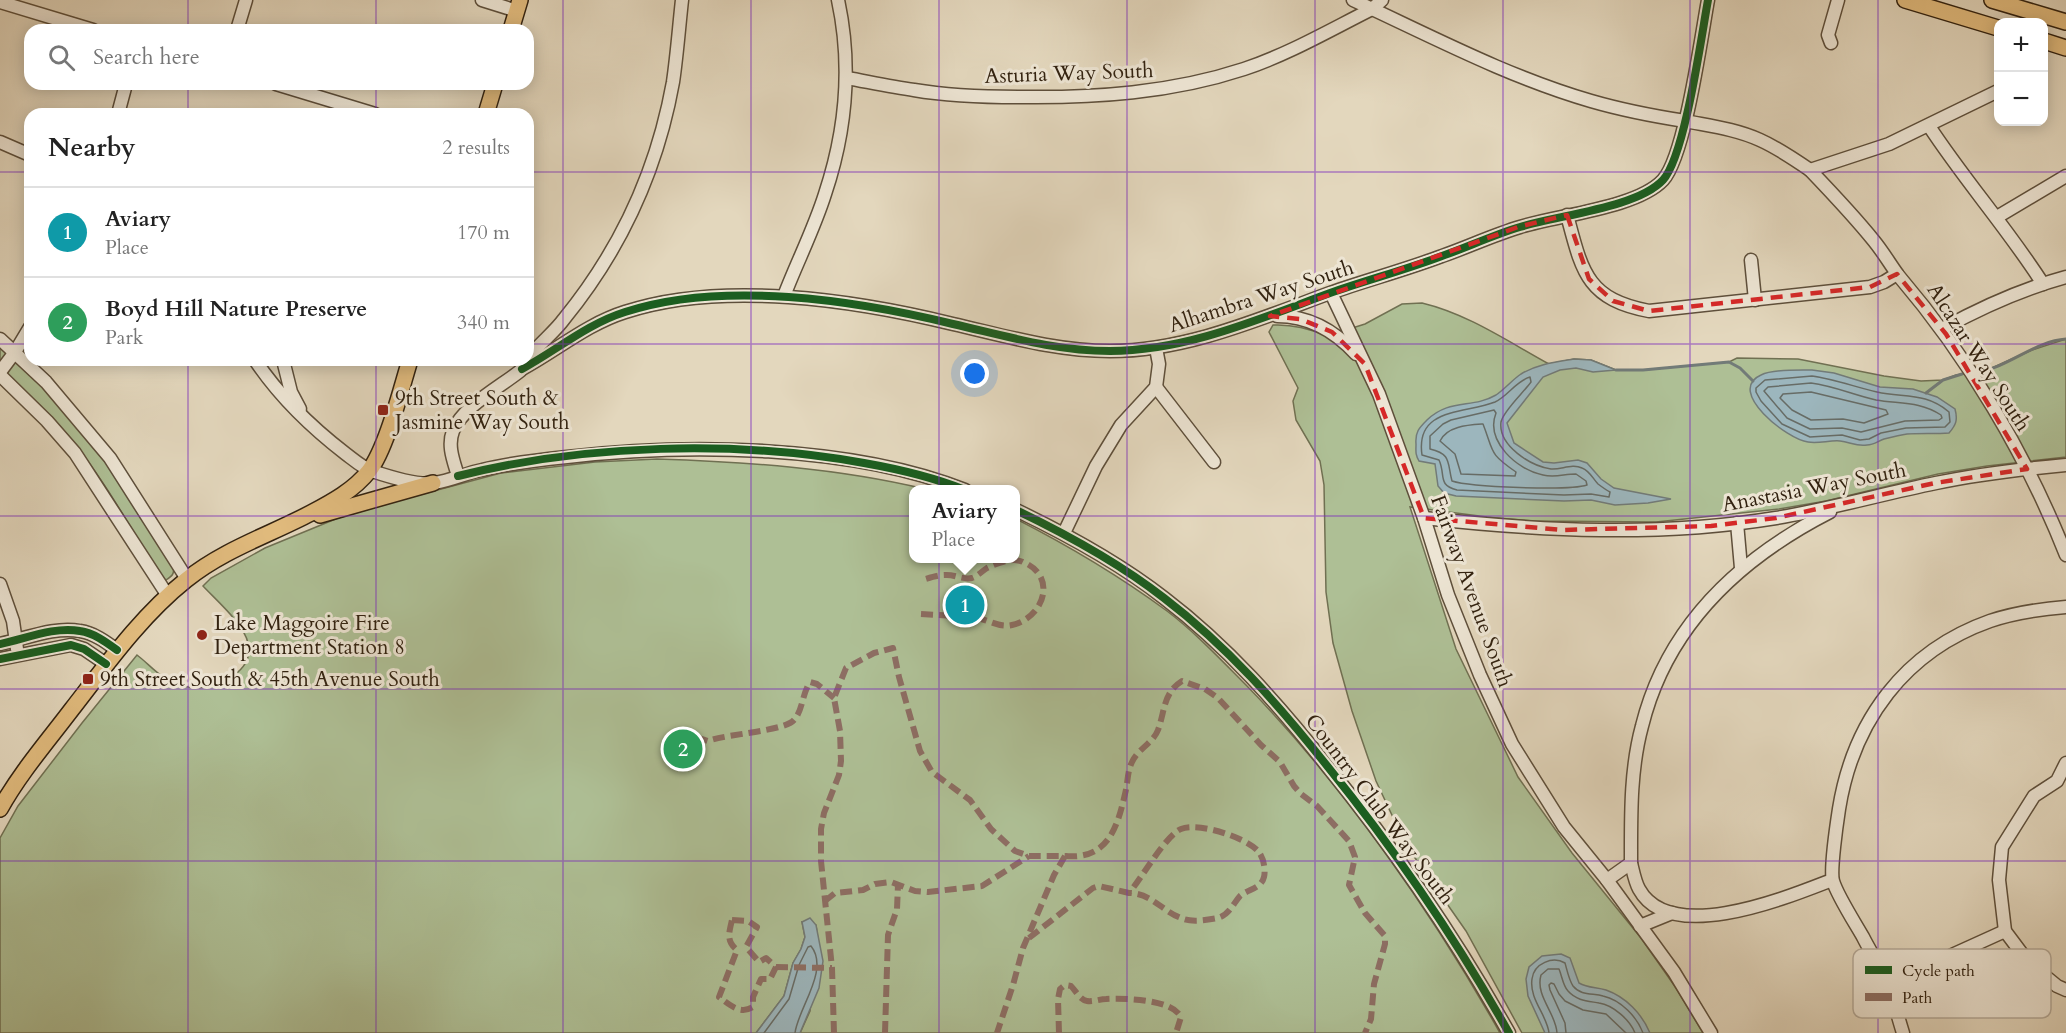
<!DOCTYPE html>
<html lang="en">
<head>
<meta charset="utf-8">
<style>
  body { margin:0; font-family:Cardo,serif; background:#f2f2f2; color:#222 }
  .controls { position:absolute; right:18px; top:18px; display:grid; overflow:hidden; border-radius:12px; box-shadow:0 3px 15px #0003 }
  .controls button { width:54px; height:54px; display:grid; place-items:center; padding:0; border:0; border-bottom:2px solid #e0e0e0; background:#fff; color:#222; font:30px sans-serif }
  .you { position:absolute; left:975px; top:374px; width:21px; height:21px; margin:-15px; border:4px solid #fff; border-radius:50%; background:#1a73e8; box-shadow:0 0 0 9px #1a73e833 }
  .badge { display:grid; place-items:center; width:39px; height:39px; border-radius:50%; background:#8f2418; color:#fff; font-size:20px; font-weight:700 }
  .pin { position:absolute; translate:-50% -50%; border:3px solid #fff; box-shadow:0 2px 6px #0006 }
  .popup { position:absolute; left:909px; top:485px; width:111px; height:78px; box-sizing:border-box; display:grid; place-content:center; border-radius:12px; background:#fff; filter:drop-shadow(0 2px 4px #0005); font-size:20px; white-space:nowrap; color:#767676 }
  .popup b { font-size:22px; color:#222 }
  .popup::after { content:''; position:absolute; left:50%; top:100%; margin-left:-12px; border:12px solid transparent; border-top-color:#fff }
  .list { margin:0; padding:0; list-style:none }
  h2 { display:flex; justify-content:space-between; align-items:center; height:78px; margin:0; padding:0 24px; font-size:26px }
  h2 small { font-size:20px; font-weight:400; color:#767676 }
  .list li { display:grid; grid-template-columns:39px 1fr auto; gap:18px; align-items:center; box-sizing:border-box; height:90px; padding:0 24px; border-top:2px solid #e0e0e0 }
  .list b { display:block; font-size:22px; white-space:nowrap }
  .list p { margin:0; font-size:20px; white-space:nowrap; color:#767676 }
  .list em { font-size:20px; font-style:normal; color:#767676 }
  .icon { flex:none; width:33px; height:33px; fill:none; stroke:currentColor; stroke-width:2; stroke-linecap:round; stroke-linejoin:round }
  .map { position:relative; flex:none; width:2066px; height:1033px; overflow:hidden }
  .search { position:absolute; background:#fff; box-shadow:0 3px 15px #0003; left:24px; top:24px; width:510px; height:66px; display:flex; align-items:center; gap:15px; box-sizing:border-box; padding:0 21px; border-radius:18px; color:#767676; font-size:22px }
  .panel { position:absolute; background:#fff; box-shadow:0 3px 15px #0003; left:24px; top:108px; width:510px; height:258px; border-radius:18px }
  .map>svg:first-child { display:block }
</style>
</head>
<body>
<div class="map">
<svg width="2066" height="1033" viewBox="0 0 2066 1033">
  <rect width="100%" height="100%" fill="#e3d7bd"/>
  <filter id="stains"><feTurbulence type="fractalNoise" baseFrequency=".00333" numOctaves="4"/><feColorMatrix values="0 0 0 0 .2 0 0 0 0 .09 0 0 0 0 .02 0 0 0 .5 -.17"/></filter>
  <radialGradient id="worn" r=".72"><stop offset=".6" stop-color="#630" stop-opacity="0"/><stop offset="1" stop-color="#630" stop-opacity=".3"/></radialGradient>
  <g fill="#aebf95" stroke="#707052" stroke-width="1.5">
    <path d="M1422,303C1468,314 1507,341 1549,364L1574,359L1591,360L1616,370H1643L1729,362L1737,358L1798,359L1884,376L1921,381L1943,380L1956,375L1985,371L2032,350L2066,339V457L1987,466L1938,474L1826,501L1779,509L1656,522L1533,521L1487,517L1410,507L1456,649L1518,777L1572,853L1641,938L1676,988L1703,1033H1522L1466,931L1406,845L1376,781L1352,711L1333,643L1326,592L1324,485L1320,461L1296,420L1293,401L1298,388L1269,332L1273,325C1293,324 1309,329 1327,336L1365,324L1402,304Z"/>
    <path d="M0,346C37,380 73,417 103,458C128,493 150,530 173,566C175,574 172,576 166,580L162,578C131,529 103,477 66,433C46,410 23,389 0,369Z"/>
    <path d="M657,459C747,462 837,468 925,489L914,490V558H1016V519C1069,546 1119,576 1167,611C1196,633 1221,660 1247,686C1343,785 1432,912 1500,1033H800L810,1011L818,940L816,925L802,922L805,937L801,949L793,963L784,996L756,1033H0V838L18,806L82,723L137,655C148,663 161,679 174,683C180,685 190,688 196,688C220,688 255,670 248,643C244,624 216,600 203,586L211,578L265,548L338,518L415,496L501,473L595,462Z"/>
  </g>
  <g fill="#9cb6bd" stroke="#727b78" stroke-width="1.5">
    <path d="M1574,359L1591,360L1616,370L1593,372L1576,368L1560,370L1543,377L1507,423L1514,443L1543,462L1554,463L1578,460L1587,463L1601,479L1614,488L1671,499L1648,503L1615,505L1591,500L1564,501L1456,496L1444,493L1438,486L1435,464L1419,461C1415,454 1416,451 1416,444C1415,432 1419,428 1427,420C1450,398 1472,409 1496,395C1505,389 1512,380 1521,374C1537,364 1556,362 1574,359Z"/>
    <path d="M1812,370L1834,373L1880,387L1913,389L1937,397L1955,409C1958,420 1956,425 1949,433C1935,434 1921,433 1907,434C1900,435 1892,437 1884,439C1878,441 1874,445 1867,445C1857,447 1850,442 1840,441C1830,440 1818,444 1808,442C1788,440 1725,391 1761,375C1773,369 1798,370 1812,370Z"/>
    <path d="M810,918L816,925L823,961L819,988L800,1033H756L784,996L793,963L801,949L805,937L802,922Z"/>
    <path d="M1561,954L1570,958L1579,983C1588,988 1596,987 1606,990C1626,997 1642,1014 1650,1033H1545L1528,996L1526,979L1529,967L1542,956Z"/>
  </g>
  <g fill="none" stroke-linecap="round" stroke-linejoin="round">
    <g stroke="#676c66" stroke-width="1.5">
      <path d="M1812,376C1834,379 1855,387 1877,392C1904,398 1926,392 1949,412L1950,422L1945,427L1906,428L1881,433L1869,439L1860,440L1842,435L1810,437L1782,424L1761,401L1756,392V388L1765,380Z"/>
      <path d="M1530,377L1531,382C1524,392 1503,411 1501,422C1498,446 1531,466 1551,469C1561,470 1572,463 1582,468C1590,471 1593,479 1598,484C1602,487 1606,490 1610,492L1609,497L1591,494L1564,495L1457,490C1437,485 1446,475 1439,460L1422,455C1415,407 1465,414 1495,402C1508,396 1516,381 1530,377Z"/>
      <path d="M1811,383C1834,386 1854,395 1876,400C1899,404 1920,401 1941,415L1942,418L1939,420L1905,421L1861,432L1842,428L1810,429L1787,418L1764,391L1768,387Z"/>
      <path d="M1811,392L1886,410L1888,414L1864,423L1843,419L1811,420L1792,410L1780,398L1783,394Z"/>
      <path d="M1494,410L1496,413C1485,441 1517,470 1543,475C1555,478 1564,474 1576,474L1586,481L1587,485C1569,491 1470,487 1452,481C1447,463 1452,454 1430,449V436L1443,424L1451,420Z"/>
      <path d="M1483,424C1494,452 1488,453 1516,472L1515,476L1461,474L1455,454L1440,441C1447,426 1468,425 1483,424Z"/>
      <path d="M764,1033L789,999L799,965L808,947L811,946C830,970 798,1008 795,1033"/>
      <path d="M1549,1033C1547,1015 1529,999 1532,979C1534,963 1553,956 1565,963C1567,970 1569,980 1573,986C1581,996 1593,993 1603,996C1621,1000 1637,1017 1643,1033"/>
      <path d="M1557,1033C1556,1013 1535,996 1541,975L1548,969H1559C1562,976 1563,986 1568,991C1577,1001 1588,1001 1599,1003C1613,1005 1630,1020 1635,1033"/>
      <path d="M1566,1033L1565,1023L1550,990L1549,985L1551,983L1554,984L1559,994L1565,1001L1583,1010L1606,1014L1626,1033"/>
    </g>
    <g stroke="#727b78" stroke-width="3">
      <path d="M1616,370H1643L1729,362L1740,368L1753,381"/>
      <path d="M1978,372C2009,367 2035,341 2066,339"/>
      <path d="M1926,393L1943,380L1962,374"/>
    </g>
    <defs>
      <g id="minor">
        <path d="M482,0L517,11"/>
        <path d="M1353,0C1431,36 1508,77 1591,101C1622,110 1653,116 1685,121C1710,126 1736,129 1760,140C1778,148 1794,159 1810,170L1889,144L1998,91"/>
        <path d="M0,2L93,30"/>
        <path d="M237,30L246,0"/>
        <path d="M1831,43L1828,35L1838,0"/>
        <path d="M847,78C869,82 892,87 914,90C949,96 984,97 1019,97C1095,98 1171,93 1244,69C1289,54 1330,30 1372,9L1382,0"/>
        <path d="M276,84L375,114"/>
        <path d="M118,114L126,84"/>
        <path d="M1929,126C1965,181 2008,229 2043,284"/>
        <path d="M0,142L30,155"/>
        <path d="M1810,170C1832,193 1854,216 1874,241C1883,252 1890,264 1898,275C1968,357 2026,454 2066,555"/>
        <path d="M1567,215C1582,271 1586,299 1649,311L1870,287L1884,282L1897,274"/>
        <path d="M1997,217L2066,176"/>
        <path d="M1751,260L1755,300"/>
        <path d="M1331,293L1379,394L1424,518L1448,595L1480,675L1512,744L1564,827L1607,880L1674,972L1711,1033"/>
        <path d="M784,296C797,262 814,229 825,194C846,131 852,65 838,0"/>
        <path d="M1277,316C1309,316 1335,331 1356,354"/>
        <path d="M1942,329C1982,307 2022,289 2066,277"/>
        <path d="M0,339L46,382L110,458L187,579"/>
        <path d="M255,360C279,396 311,427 346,454C354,460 363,468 372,471C387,476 418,486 434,483C450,481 466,473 482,470C510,463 538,460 567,457C687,443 852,445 965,490"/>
        <path d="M283,360L291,392L300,409"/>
        <path d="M522,369C557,350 587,324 625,312C722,280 855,300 953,324C1006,336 1055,351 1110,351C1186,351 1259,319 1330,293C1367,280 1405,270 1442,256C1468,247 1493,235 1520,227C1558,215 1637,208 1663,180C1685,156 1701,38 1708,0"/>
        <path d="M0,372L15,352L30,327"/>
        <path d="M0,375L47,421L75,453L168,596"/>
        <path d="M1156,387L1214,462"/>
        <path d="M458,476C454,462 447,446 453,431C462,407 500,387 520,371C526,365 531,356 536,349C545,339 556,330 564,319C622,248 657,171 673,82C677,55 679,27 682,0"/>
        <path d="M1016,510C1068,535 1118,562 1164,598C1227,646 1279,705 1328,767C1396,851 1456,939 1509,1033"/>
        <path d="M1424,518C1542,531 1659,537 1776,518C1830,509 1882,494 1936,483C1979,474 2022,469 2066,465"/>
        <path d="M1737,523L1741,568"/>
        <path d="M1064,533L1096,466L1121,425L1156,387L1159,364L1156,348"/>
        <path d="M0,584L13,621L17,649"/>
        <path d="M0,644C25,639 54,626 80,631C94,633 106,642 117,650"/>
        <path d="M0,659L71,645L84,649L106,664"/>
        <path d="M2066,763L2057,781L2034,796L2002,847L1999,880L2005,931L2029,963L2057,986L2066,990"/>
        <path d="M1631,863C1633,871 1635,882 1639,889C1670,946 1788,897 1832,880"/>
        <path d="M1607,880L1631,863C1631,817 1630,770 1642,726C1667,625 1740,558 1830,512"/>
        <path d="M1640,926L1672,913"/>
        <path d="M1888,984L2005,931"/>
        <path d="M1903,1033C1898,1017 1894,1001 1888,985C1882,969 1871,953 1863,937C1855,923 1837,895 1833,881C1830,871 1837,822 1839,809C1853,721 1905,651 1990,621C2014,613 2041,609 2066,607"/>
      </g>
      <g id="major">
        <path d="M1905,0L1998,28"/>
        <path d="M1992,0L2066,22"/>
        <path d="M511,30L520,0"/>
        <path d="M2044,41L2066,48"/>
        <path d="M486,114L495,84"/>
        <path d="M320,515L433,483"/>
        <path d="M0,809C20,773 47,742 72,709C107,664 141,616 186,580C223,550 269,535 311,513C332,502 354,490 369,471C387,447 401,389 410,360"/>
      </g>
    </defs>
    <use href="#minor" stroke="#5e4f3b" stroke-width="15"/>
    <use href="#major" stroke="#322210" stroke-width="18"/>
    <use href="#minor" stroke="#ede5d4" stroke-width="12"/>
    <use href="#major" stroke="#e2bc7e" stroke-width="15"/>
    <g stroke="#8d6e63" stroke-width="6" stroke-dasharray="12 6" stroke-linecap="butt">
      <path d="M921,614C940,615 959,616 977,618C989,620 999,628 1012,625C1044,618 1058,576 1023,562C1013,557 997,563 987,568C982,571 978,576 972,578C962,580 954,574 945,575C937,575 929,578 922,580"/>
      <path d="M696,737L708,741C726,734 785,731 794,720C803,710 802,694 810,682L817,684L834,698"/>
      <path d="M1065,856C1107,860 1117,829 1125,794C1128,783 1127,772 1132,762C1138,749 1153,743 1158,730C1165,711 1163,693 1182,681L1205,689L1218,698L1261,745L1280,762L1294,786L1301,794L1317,806L1349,841L1355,857L1349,885L1365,913L1385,936V944L1374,984L1371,1019L1365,1033"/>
      <path d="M825,901L835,893L863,890L875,884L891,882L915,891L928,892L982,886L1029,856"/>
      <path d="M732,920L748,921L757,927L746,947L759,962L766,958L776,967L770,979H761L753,997V1007C740,1015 730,1005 719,997L737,950C726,941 729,933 732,920Z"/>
      <path d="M1029,938L1093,888L1099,886L1129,893C1141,879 1166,835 1181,829C1198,822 1245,837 1258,851C1263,856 1266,869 1264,877C1261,889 1248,889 1240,896C1233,904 1229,915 1218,918C1207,920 1191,923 1181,918C1162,911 1151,893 1129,893"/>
      <path d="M776,967L832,968"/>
      <path d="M834,1033L832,968L821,861V829L824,813L839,775L841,761L840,731L834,698L846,668L874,653L893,648L899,677L920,751L932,772L970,800L991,829L1015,851L1029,856H1065L1054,875L1023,948L1013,985L997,1033"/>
      <path d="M885,1033L888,935L897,909L898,885"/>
      <path d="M1059,1033L1058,999L1060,989L1065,985L1071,986C1076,991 1080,1000 1087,1001C1093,1002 1100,999 1106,999C1124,998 1172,999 1181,1017L1176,1033"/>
    </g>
    <defs>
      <g id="cycleway">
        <path d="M522,369C557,350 587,324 625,312C722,280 855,300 953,324C1006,336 1055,351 1110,351C1186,351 1259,319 1330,293C1367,280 1405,270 1442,256C1468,247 1493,235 1520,227C1558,215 1637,208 1663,180C1685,156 1701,38 1708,0"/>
        <path d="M458,476C584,444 737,440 864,463C898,469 933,477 965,490"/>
        <path d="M1016,510C1068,535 1118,562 1164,598C1227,646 1279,705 1328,767C1396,851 1456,939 1509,1033"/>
        <path d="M0,644C25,639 54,626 80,631C94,633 106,642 117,650"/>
        <path d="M0,659L71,645L84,649L106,664"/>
      </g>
    </defs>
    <use href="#cycleway" stroke="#ede5d4" stroke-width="11"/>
    <use href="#cycleway" stroke="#1b5e20" stroke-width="8"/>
  </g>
  <path fill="none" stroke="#d62828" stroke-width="4.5" stroke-dasharray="12 8" stroke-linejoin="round" d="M1567,215L1589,279L1613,301L1649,311L1870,287L1897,274L1946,334L2027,469L1935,483L1776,518L1711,526L1563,530L1424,518L1365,364L1332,332L1300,319L1270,316L1518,227Z"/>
  <path fill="none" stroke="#7b2cbf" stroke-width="1.5" stroke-opacity="0.55" d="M188,0V30M376,0V30M563,0V1033M751,0V1033M939,0V1033M1127,0V1033M1315,0V1033M1503,0V1033M1690,0V1033M1878,0V1033M188,84V114M376,84V114M0,172H30M528,172H2066M0,344H30M528,344H2066M188,360V1033M376,360V1033M0,516H2066M0,689H2066M0,861H2066"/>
  <g fill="#8f2418" stroke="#ede5d4" stroke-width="2">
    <rect x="377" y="404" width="12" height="12" rx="3"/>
    <circle cx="202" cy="635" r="6"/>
    <rect x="82" y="673" width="12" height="12" rx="3"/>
  </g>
  <g text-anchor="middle" stroke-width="6" stroke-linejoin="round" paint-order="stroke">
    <g font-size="21" fill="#322210" stroke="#ede5d4">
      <text transform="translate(1069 73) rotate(-2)" y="7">Asturia Way South</text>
      <text transform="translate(1261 296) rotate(-18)" y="7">Alhambra Way South</text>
      <text transform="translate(1979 357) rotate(57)" y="7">Alcazar Way South</text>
      <text transform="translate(1814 487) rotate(-11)" y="7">Anastasia Way South</text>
      <text transform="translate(1472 591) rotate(70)" y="7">Fairway Avenue South</text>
      <text transform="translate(1380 809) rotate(53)" y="7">Country Club Way South</text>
    </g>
    <g font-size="21" fill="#322210" stroke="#ede5d4" text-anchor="start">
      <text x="395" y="405">9th Street South &amp;<tspan x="395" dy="24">Jasmine Way South</tspan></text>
      <text x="214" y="630">Lake Maggoire Fire<tspan x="214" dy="24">Department Station 8</tspan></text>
      <text x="100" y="686">9th Street South &amp; 45th Avenue South</text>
    </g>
  </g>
  <rect x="1853" y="949" width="198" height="69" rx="9" fill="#ede5d4" stroke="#b5aa99" stroke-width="1.5"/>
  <rect x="1865" y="966" width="27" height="8" fill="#1b5e20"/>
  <rect x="1865" y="993" width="27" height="8" fill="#8d6e63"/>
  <g font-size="16" fill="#322210">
    <text x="1902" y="976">Cycle path</text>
    <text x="1902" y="1003">Path</text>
  </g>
  <rect width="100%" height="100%" filter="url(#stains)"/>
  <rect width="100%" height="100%" fill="url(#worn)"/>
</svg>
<div class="controls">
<button>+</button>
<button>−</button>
</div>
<div class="you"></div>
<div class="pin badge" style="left:965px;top:605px;background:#0f9aa8">1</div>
<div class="popup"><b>Aviary</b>Place</div>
<div class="pin badge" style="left:683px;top:749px;background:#2e9e5b">2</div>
<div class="search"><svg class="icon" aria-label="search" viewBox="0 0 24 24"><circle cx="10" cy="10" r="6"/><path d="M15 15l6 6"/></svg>Search here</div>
<section class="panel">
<h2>Nearby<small>2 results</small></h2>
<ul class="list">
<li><span class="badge" style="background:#0f9aa8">1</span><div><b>Aviary</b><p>Place</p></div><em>170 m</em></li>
<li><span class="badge" style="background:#2e9e5b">2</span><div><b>Boyd Hill Nature Preserve</b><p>Park</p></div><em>340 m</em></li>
</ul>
</section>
</div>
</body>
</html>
